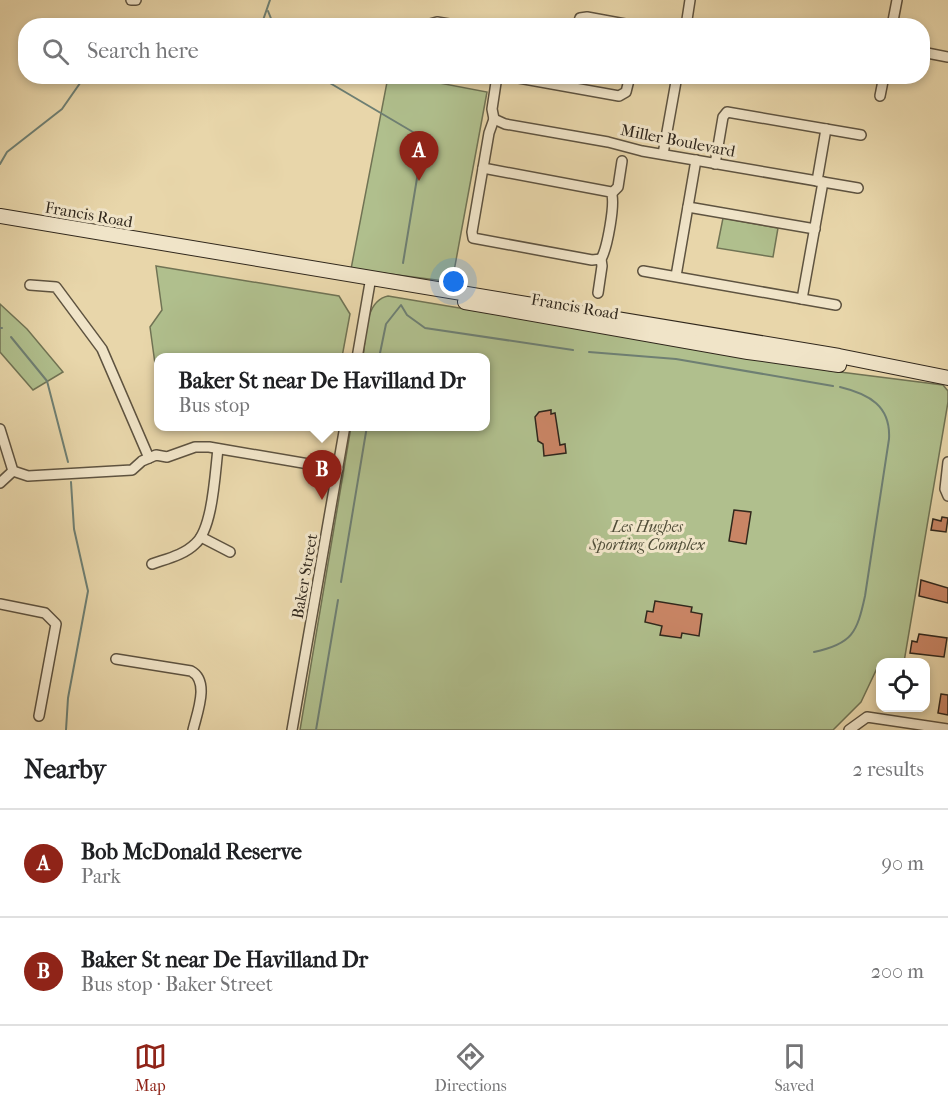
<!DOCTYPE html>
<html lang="en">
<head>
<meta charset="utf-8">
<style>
  body { margin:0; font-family:"IM FELL French Canon",serif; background:#f2f2f2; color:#202124 }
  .controls { position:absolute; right:18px; bottom:18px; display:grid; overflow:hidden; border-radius:12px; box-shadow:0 3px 9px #0003 }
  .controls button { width:54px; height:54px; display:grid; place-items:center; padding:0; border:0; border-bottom:2px solid #e0e0e0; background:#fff; color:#202124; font:30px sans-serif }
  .you { position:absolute; left:454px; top:282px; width:21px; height:21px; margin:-15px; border:4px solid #fff; border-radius:50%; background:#1a73e8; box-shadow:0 0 0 9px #1a73e833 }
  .badge { display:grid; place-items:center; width:39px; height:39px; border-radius:50%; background:#8f2418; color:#fff; font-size:20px; font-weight:700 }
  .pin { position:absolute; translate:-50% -50px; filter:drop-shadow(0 2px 3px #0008) }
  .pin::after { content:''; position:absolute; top:32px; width:21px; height:18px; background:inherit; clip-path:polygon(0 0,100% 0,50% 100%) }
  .popup { position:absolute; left:154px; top:353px; width:336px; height:78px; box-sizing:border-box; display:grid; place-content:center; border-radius:12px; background:#fff; filter:drop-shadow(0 2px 4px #0005); font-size:20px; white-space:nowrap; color:#757577 }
  .popup b { font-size:22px; color:#202124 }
  .popup::after { content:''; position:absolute; left:50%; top:100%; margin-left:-12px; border:12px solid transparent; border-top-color:#fff }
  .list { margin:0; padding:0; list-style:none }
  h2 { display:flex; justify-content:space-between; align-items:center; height:78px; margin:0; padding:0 24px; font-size:26px }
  h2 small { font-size:20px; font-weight:400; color:#757577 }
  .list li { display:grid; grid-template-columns:39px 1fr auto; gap:18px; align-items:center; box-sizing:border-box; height:108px; padding:0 24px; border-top:2px solid #e0e0e0 }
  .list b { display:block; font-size:22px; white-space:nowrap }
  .list p { margin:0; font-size:20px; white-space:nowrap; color:#757577 }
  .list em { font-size:20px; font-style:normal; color:#757577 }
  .icon { flex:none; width:33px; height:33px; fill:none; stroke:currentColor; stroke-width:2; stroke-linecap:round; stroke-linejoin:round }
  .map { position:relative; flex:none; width:948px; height:730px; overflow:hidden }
  .search { position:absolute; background:#fff; box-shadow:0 3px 9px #0003; left:18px; right:18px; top:18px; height:66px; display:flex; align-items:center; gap:15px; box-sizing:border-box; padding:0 21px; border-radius:24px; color:#757577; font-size:22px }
  .sheet { height:294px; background:#fff }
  nav { display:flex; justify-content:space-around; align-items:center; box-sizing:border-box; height:84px; border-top:2px solid #e0e0e0; background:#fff; font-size:16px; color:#757577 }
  nav a { display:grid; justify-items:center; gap:3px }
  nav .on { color:#8f2418 }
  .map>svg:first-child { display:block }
</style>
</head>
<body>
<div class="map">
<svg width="948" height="730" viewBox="0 0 948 730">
  <rect width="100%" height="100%" fill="#e8d6aa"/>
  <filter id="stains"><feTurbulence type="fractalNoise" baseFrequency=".00333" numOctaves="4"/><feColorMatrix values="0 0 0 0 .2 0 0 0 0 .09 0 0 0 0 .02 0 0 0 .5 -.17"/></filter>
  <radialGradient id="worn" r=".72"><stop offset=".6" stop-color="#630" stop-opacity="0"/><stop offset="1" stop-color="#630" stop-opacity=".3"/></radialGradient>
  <g fill="#b0bf8d" stroke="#707354" stroke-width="1.5">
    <path d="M388,77H408L487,92L452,282L351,269Z"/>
    <path d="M723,218L778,228L773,257L717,248Z"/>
    <path d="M156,266L339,296L350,314L342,357L158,358V386L150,327L162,310Z"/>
    <path d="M388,296L832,371L943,385L948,391V402L904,662H880L861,702L833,730H300L351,427L485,426V358L363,357C366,338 364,301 388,296Z"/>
    <path d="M0,304L27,329L63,372L33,390L0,352Z"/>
  </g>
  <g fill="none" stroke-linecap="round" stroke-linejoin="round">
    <g stroke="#6e7f73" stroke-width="2">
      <path d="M268,11L274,26"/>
      <path d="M261,26L270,0"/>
      <path d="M318,76L418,135L422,148L403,263"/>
      <path d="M0,164L7,152L62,109L85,76"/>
      <path d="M0,328H2"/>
      <path d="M11,337L47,381L68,462"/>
      <path d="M589,352L676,359L833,386"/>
      <path d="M379,358L386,324L401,305L407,315L425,328L573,350"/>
      <path d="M341,582L367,426"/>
      <path d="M814,652C852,644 857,633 865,596L889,439C891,406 869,394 840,387"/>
      <path d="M66,730L68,698L88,591L74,529L71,482"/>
      <path d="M316,730L338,600"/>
    </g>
  </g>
  <g fill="#c98565" stroke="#30271c" stroke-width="1.5">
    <path d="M551,410V414L555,413L560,445L565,444L566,453L544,456L543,444L538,441L535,417L539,412Z"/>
    <path d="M734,510L751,512L746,544L729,541Z"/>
    <path d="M942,517L948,518L946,532L931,530L933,519L941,521Z"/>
    <path d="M921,580L948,588V603L919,596Z"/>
    <path d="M655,601L692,607L691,612L702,614L699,636L682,633L681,638L660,635L662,626L645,622L647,611L653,612Z"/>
    <path d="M919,634L947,638L944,657L910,653L912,641L917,642Z"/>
    <path d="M941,694L948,695V715L938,713Z"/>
  </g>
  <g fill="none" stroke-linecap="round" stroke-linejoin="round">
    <defs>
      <g id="minor">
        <path d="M131,0H136"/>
        <path d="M423,26L437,22L461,26"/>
        <path d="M577,26L580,18L587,17L636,26"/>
        <path d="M686,26L690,0"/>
        <path d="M892,26L897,0"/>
        <path d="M922,52L948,57"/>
        <path d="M507,76L619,96L626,92L630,76"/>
        <path d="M880,96L884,76"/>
        <path d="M494,119L505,124L608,142L642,151L858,188"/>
        <path d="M494,119L489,133L472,232L473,238L592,260L601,259"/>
        <path d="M494,119L492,109L497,76"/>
        <path d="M663,154L677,76"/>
        <path d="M715,164L723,117L727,112L861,135"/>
        <path d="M483,168L611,192C616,202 607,249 601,259L602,266L598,293"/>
        <path d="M817,181L826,129"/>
        <path d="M612,193L618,187L622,161"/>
        <path d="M688,207L815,229"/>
        <path d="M643,271L802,299L823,182"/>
        <path d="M676,276L696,160"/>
        <path d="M30,285L56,287L102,349L149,458"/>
        <path d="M802,299L836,305"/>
        <path d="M357,358L371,277"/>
        <path d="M0,429L13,471L28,476L132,470L142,461L156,455L167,457L195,447H209L338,469"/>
        <path d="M948,462L945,489L948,496"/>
        <path d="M0,483L13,471"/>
        <path d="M201,537L230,552"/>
        <path d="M152,564C166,559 184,555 195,544C213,529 215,472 218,449"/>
        <path d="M0,604L45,613L56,624L39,716"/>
        <path d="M116,659L191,671C210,681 197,713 193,730"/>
        <path d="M292,730L345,426"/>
        <path d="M849,730L867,717L948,729"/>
      </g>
      <g id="secondary">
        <path d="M0,216L839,356L948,378"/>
        <path d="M465,302L748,352L839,365"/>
      </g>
    </defs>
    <use href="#minor" stroke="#5e5340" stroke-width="12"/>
    <use href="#secondary" stroke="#30271c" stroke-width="16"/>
    <use href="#minor" stroke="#f0e4c8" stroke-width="9"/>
    <use href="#secondary" stroke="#f0e4c8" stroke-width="14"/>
  </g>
  <g text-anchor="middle" stroke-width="6" stroke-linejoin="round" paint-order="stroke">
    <g font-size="16" fill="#30271c" stroke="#f0e4c8">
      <text transform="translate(678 140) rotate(11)" y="6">Miller Boulevard</text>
      <text transform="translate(89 214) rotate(10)" y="6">Francis Road</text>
      <text transform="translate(575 306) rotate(10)" y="6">Francis Road</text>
      <text transform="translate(304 576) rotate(-80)" y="6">Baker Street</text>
    </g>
    <g font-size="16" font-style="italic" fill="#504d38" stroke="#f0e4c8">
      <text x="647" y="532">Les Hughes<tspan x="647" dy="18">Sporting Complex</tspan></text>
    </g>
  </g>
  <rect width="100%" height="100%" filter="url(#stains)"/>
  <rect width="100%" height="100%" fill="url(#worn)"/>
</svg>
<div class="controls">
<button><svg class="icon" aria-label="locate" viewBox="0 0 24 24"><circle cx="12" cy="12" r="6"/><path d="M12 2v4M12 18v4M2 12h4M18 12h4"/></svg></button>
</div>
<div class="you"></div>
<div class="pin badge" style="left:419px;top:181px">A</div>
<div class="pin badge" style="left:322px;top:500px">B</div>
<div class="popup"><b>Baker St near De Havilland Dr</b>Bus stop</div>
<div class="search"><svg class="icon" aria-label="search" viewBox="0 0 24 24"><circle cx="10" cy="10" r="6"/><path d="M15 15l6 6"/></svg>Search here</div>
</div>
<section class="sheet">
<h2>Nearby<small>2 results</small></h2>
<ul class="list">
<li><span class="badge">A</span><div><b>Bob McDonald Reserve</b><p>Park</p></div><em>90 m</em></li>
<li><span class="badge">B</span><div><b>Baker St near De Havilland Dr</b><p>Bus stop · Baker Street</p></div><em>200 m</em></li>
</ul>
</section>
<nav>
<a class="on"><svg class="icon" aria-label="map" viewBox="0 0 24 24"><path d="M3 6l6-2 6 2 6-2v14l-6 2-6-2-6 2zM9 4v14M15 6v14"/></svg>Map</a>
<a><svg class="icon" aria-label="directions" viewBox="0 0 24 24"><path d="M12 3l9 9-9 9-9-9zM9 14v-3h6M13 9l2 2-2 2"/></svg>Directions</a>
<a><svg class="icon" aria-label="saved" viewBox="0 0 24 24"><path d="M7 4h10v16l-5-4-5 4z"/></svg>Saved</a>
</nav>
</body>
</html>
